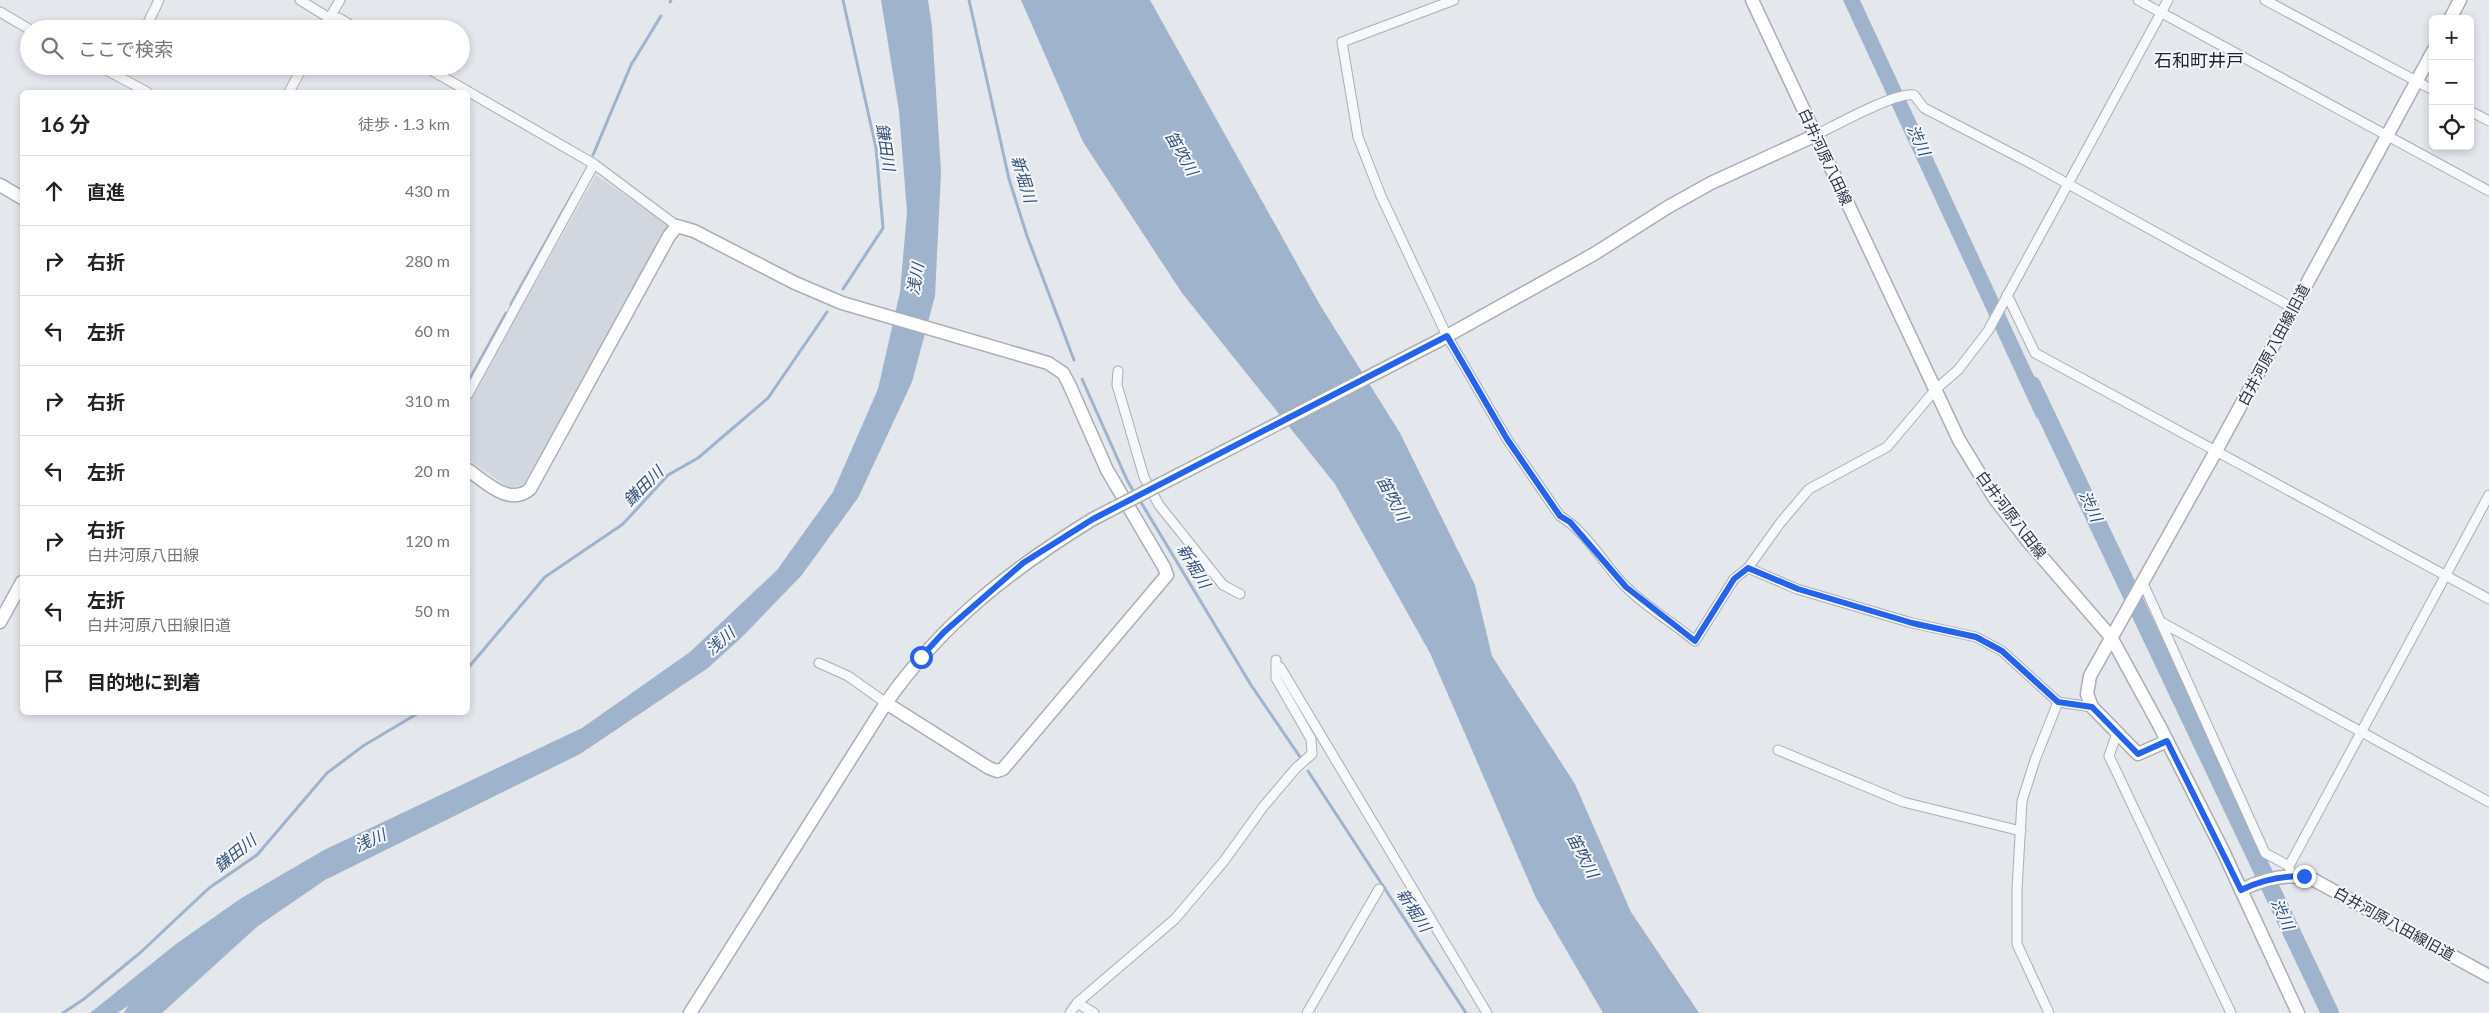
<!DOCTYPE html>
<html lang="ja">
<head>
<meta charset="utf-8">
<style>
  body { margin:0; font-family:Lato,"Noto Sans JP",sans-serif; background:#f2f2f2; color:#222 }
  .controls { position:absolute; right:15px; top:15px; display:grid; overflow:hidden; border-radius:8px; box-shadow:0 2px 8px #0003 }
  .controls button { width:45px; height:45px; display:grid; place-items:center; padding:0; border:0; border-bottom:1px solid #e0e0e0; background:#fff; color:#222; font:25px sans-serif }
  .stop { position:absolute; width:15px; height:15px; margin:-11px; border:4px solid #2563eb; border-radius:50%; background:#fff }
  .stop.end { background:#2563eb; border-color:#fff; box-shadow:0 1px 5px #0008 }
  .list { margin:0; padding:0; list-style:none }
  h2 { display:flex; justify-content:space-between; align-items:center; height:65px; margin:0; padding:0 20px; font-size:21px }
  h2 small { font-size:16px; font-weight:400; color:#767676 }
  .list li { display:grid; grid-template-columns:32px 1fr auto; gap:15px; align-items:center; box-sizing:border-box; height:70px; padding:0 20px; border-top:1px solid #e0e0e0 }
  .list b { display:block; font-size:19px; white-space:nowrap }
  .list p { margin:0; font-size:16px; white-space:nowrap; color:#767676 }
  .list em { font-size:16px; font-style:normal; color:#767676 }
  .icon { flex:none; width:28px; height:28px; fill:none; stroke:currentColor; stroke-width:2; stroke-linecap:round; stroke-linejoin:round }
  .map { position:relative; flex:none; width:2489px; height:1013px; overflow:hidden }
  .search { position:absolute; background:#fff; box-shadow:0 2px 8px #0003; left:20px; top:20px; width:450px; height:55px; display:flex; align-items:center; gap:12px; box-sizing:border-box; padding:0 18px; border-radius:28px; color:#767676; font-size:19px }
  .panel { position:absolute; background:#fff; box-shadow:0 2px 8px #0003; left:20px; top:90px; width:450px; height:625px; border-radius:8px }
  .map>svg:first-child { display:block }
</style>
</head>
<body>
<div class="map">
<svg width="2489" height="1013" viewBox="0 0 2489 1013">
  <rect width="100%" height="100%" fill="#e4e7ec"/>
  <path fill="#d2d6de" d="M596,175L668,225L524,484L510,488L468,460V403Z"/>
  <g fill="#9fb4cc">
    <path d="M881,0H928L932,27L941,172L935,296L912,382L858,498L801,576L742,637L708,668L580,754L325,880L258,926L162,1013H124L128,1006L117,1013H90L176,944L240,899L324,850L582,728L690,652L777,570L833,492L878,389L900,292L907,212L899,111Z"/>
    <path d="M1021,0H1150L1320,305L1400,433L1475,585L1492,656L1575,784L1631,912L1699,1013H1603L1536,898L1430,653L1335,484L1182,293L1083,142Z"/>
    <path d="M1843,0H1860L2044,398L2037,419Z"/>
  </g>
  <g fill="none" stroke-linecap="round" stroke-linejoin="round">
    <g stroke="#9fb4cc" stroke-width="3">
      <path d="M969,0L1009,179L1027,236L1074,360"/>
      <path d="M670,2L671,0"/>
      <path d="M593,155L631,65L661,16"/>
      <path d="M843,289L883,228L876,148L843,0"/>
      <path d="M511,304L573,193"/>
      <path d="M1082,379L1127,480L1135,494"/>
      <path d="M468,382L506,313"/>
      <path d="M1139,499L1251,685L1300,757"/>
      <path d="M468,668L545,577L623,524L668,475L698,458L768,398L827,312"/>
      <path d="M1308,771L1466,1013"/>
      <path d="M63,1013L84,999L141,952L209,888L257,855L327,773L363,746L420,712"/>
    </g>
    <path stroke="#9fb4cc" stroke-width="18" d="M2032,385L2330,1013"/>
    <defs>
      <g id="street">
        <path d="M300,0L329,18H339L357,29"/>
        <path d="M1454,0L1342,42L1358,137L1381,196L1447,336L1507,439L1560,516C1587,532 1604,565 1625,586C1646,607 1672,622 1695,641L1734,579L1748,568L1781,522L1809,489L1887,447L1936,389L1958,370L1988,331L2168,0"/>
        <path d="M2138,0L2489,191"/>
        <path d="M2265,0L2433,90"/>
        <path d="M0,12L29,29"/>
        <path d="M145,29L159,0"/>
        <path d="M323,29L340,0"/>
        <path d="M99,66L147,92"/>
        <path d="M424,66L594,164L677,226"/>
        <path d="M114,74L121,66"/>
        <path d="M289,92L303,66"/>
        <path d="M2470,111L2489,121"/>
        <path d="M1816,135C1834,126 1897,91 1914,95L1924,108L2032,164L2293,308"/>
        <path d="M2007,295L2035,353L2489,599"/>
        <path d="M1118,371L1117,385L1144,477L1159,505L1223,585L1240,594"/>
        <path d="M468,394L594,164"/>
        <path d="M1748,568L1797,589L1912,623L1976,637L2002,651L2058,702L2092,707"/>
        <path d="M2143,583L2265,853L2289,866"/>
        <path d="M2161,622L2489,802"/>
        <path d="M819,663L848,676L886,703"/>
        <path d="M1280,667L1487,1013"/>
        <path d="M2117,733L2109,756L2231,1013"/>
        <path d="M1778,750L1903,802L2021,831"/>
        <path d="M2292,876L2289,866L2489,495"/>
        <path d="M1077,1003L1094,1013"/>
        <path d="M1070,1013L1077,1003L1175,919L1224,861L1263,807L1296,768L1312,754L1311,739L1276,678V660"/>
        <path d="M1307,1013L1379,889"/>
        <path d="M2049,1013L2017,944V890L2022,801L2035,760L2058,702"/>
      </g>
      <g id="secondary">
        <path d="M1752,0L1959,440L1995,499L2027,540L2111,637L2159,725L2223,851L2298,1013"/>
        <path d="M2450,19L2460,0"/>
        <path d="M0,185L22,198"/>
        <path d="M1438,341L1594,254L1668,207L1711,183L1816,135"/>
        <path d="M468,470C485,481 509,507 530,489L669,236L677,226L694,231L795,283L842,303L1048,363L1063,373L1069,384L1107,470L1164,567L1167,575L1003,769L997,771L989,768L886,703"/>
        <path d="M0,622L22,582"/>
        <path d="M2167,741L2138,754L2092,707L2087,694L2090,676L2216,451L2433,51"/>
        <path d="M2241,890C2263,879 2290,872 2314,880L2489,976"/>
        <path d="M690,1013L886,703C942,623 1010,570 1093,519"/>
      </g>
    </defs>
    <use href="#street" stroke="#a9aeb7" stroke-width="11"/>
    <use href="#secondary" stroke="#a9aeb7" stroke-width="15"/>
    <use href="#street" stroke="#f7f8fa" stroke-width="9"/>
    <use href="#secondary" stroke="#fff" stroke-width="12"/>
    <defs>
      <path id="secondary-bridge" d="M1093,519L1438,341"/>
    </defs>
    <use href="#secondary-bridge" stroke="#a9aeb7" stroke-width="15" stroke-linecap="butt"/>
    <use href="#secondary-bridge" stroke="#fff" stroke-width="12"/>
  </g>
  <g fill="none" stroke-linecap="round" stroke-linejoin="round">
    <path stroke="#2563eb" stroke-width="6" d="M921,657L944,632L1023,563L1093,519L1447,336L1507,439L1560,516L1570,522L1626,587L1695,641L1734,579L1748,568L1798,589L1912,623L1976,637L2002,651L2058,702L2092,707L2138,754L2167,741L2241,890C2261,880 2281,876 2304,876"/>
  </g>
  <g text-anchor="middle" stroke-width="4" stroke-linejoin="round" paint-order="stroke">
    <g font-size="15" fill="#2b3445" stroke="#f4f6f9">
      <text transform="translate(1825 157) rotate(65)" y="5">白井河原八田線</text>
      <text transform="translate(2274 345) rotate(-62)" y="5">白井河原八田線旧道</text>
      <text transform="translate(2011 515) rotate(53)" y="5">白井河原八田線</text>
      <text transform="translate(2394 924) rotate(29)" y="5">白井河原八田線旧道</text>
    </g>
    <g font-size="16" font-style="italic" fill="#34527a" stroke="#f4f6f9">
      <text transform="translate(1919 140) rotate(65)" y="6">渋川</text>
      <text transform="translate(886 147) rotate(81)" y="6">鎌田川</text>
      <text transform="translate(1182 153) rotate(60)" y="6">笛吹川</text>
      <text transform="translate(1024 179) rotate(73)" y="6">新堀川</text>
      <text transform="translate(915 279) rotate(-80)" y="6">浅川</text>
      <text transform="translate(643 486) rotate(-45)" y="6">鎌田川</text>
      <text transform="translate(1393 498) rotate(62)" y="6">笛吹川</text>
      <text transform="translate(2091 506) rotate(65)" y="6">渋川</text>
      <text transform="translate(1194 566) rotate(59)" y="6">新堀川</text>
      <text transform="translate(720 641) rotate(-41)" y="6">浅川</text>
      <text transform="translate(370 840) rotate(-24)" y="6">浅川</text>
      <text transform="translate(235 853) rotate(-39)" y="6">鎌田川</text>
      <text transform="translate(1583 855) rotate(62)" y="6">笛吹川</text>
      <text transform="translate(1414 910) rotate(57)" y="6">新堀川</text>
      <text transform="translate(2283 914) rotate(65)" y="6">渋川</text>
    </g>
    <g font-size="18" fill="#1d2536" stroke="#f4f6f9">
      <text x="2199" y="67">石和町井戸</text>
    </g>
  </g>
</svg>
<div class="controls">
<button>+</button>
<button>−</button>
<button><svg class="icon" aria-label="locate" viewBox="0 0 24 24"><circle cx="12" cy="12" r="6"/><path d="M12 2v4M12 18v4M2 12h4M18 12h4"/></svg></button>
</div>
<div class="stop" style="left:921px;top:657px"></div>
<div class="stop end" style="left:2304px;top:876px"></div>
<div class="search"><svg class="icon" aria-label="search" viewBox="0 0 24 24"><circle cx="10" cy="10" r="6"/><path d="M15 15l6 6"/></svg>ここで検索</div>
<section class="panel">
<h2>16 分<small>徒歩 · 1.3 km</small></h2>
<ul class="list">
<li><svg class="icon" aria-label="ahead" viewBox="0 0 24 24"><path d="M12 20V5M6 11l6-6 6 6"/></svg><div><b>直進</b></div><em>430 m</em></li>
<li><svg class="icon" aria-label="right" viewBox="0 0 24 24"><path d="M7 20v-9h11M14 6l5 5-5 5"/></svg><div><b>右折</b></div><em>280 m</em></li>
<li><svg class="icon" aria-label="left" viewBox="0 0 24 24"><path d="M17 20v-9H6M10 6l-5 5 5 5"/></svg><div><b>左折</b></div><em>60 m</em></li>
<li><svg class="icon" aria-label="right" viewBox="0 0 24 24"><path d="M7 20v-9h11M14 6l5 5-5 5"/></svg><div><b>右折</b></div><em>310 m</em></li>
<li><svg class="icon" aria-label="left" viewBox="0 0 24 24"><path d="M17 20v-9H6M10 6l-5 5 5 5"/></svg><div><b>左折</b></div><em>20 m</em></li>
<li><svg class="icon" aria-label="right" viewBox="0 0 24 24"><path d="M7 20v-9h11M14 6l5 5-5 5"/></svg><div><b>右折</b><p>白井河原八田線</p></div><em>120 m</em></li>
<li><svg class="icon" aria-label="left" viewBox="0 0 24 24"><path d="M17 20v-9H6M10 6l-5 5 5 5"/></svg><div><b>左折</b><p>白井河原八田線旧道</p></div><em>50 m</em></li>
<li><svg class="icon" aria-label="arrive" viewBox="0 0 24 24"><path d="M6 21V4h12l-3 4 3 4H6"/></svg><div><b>目的地に到着</b></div></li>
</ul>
</section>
</div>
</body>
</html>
